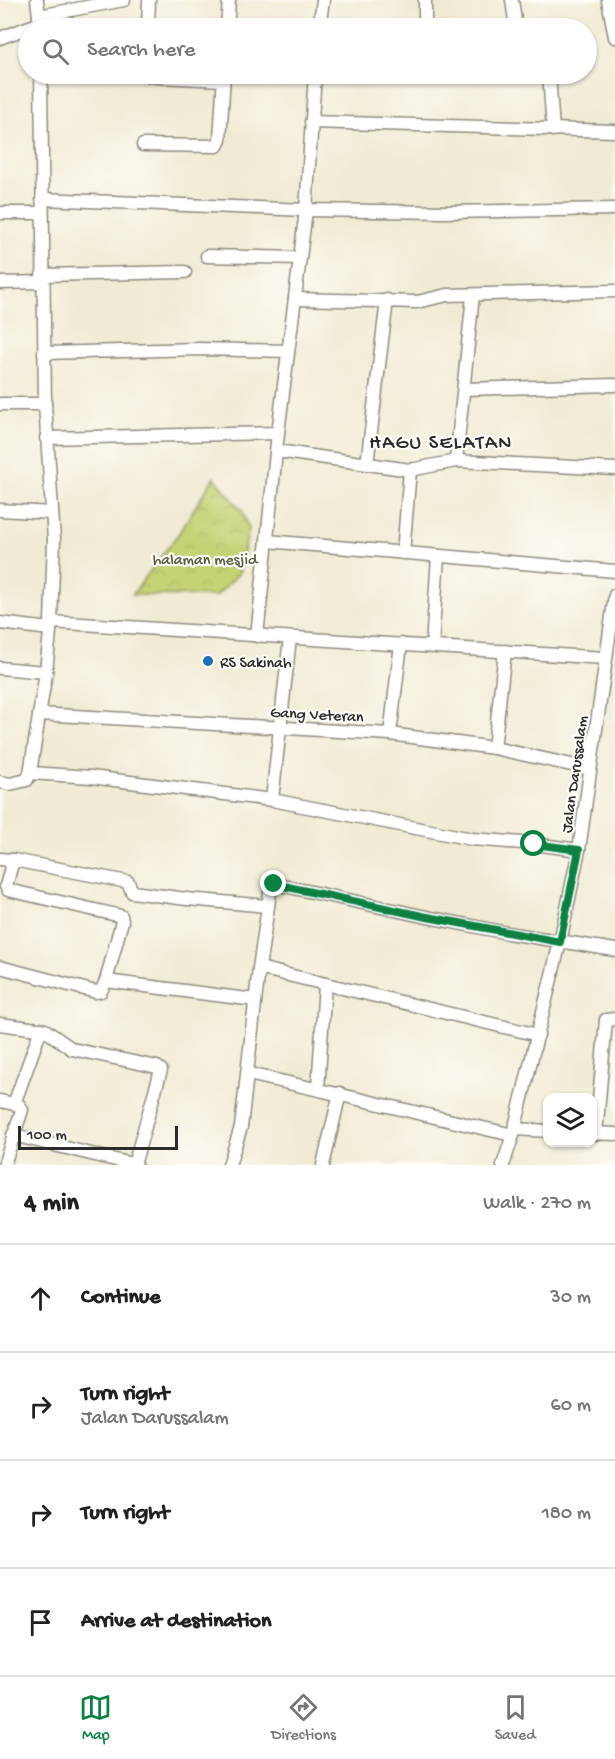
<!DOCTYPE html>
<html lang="en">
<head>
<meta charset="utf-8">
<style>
  body { margin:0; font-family:"Gochi Hand",sans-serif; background:#f6f6f6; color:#202124 }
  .controls { position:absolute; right:18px; bottom:18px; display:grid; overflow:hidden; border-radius:12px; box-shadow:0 2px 4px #0004 }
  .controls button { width:54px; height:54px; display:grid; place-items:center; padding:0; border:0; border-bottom:2px solid #e0e0e0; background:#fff; color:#202124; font:30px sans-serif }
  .scale { position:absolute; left:18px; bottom:15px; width:160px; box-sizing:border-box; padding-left:6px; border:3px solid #2b2b2b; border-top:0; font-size:16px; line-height:21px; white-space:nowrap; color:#2b2b2b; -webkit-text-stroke:4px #fdfcf7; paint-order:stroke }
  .stop { position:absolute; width:18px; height:18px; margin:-14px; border:4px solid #0b8043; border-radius:50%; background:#fff }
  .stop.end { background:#0b8043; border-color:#fff; box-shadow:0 2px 6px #0008 }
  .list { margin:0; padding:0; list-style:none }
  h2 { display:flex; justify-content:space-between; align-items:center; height:78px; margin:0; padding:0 24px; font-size:26px }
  h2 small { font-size:20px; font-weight:400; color:#757577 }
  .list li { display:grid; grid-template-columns:39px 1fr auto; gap:18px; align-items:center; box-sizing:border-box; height:108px; padding:0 24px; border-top:2px solid #e0e0e0 }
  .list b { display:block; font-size:22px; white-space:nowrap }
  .list p { margin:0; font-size:20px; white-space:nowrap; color:#757577 }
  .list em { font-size:20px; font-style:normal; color:#757577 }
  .icon { flex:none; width:33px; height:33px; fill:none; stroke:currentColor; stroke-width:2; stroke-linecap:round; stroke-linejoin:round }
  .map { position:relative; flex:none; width:615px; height:1165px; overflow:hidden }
  .search { position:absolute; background:#fff; box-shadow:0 2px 4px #0004; left:18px; right:18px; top:18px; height:66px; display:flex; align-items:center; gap:15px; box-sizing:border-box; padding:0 21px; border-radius:33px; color:#757577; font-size:22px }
  .sheet { height:510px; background:#fff }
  nav { display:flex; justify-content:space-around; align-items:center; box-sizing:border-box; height:84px; border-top:2px solid #e0e0e0; background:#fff; font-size:16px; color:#757577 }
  nav a { display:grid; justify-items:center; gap:3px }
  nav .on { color:#0b8043 }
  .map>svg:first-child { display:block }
</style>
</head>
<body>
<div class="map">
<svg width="615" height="1165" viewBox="0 0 615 1165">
  <defs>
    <pattern id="park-crowns" width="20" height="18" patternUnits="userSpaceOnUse" patternTransform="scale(1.5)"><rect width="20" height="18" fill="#c4d375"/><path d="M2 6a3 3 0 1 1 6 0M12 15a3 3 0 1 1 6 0" fill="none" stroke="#a9b565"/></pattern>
  </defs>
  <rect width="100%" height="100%" fill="#fdfcf7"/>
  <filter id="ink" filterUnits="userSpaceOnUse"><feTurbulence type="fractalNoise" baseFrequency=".0167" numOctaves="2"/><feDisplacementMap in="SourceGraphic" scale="12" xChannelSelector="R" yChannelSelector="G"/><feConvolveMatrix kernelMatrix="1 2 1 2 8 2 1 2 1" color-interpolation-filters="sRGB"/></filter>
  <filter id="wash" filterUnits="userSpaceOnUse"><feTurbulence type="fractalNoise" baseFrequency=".008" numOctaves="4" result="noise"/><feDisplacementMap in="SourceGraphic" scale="24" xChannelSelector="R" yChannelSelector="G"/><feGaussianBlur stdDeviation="1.35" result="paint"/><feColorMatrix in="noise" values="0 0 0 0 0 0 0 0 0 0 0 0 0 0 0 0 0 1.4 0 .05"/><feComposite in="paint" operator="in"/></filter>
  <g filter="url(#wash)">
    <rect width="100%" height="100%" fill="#f1ebd3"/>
    <path fill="url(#park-crowns)" stroke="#787f50" stroke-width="1.5" d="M214,477L242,511L249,529L239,573L216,596L132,595L179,533Z"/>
  </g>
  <g filter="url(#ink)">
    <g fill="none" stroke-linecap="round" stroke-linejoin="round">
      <defs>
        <g id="minor">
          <path d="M37,0L40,23"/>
          <path d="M425,0V28"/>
          <path d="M512,0L516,28"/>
          <path d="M608,0L615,37"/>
          <path d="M39,16L124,0"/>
          <path d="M148,28L149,0"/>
          <path d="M227,28L229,0"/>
          <path d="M319,28L323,0"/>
          <path d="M0,38L40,23"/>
          <path d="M148,74L150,76L158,77L223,80"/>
          <path d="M549,74L553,130"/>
          <path d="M311,122L615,131"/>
          <path d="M143,145L217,146L220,140L224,74"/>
          <path d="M42,199L306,210L446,212L615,209"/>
          <path d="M0,213H41"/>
          <path d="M207,256L300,258"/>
          <path d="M42,275L185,272"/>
          <path d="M0,283L43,282"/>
          <path d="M295,299L417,302L447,295L615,291"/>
          <path d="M44,353L199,349L288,351"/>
          <path d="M464,389L615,385"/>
          <path d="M0,404H45"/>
          <path d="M46,438L278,433"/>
          <path d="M277,451L410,470L456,461L615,469"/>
          <path d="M456,461L473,295"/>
          <path d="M367,464L387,300"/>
          <path d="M0,510L52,513"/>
          <path d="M267,541L615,571"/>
          <path d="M403,553L410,470"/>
          <path d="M51,622L605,658"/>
          <path d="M0,623L50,629"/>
          <path d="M257,636L278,433L306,210L315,74"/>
          <path d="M432,646L438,556"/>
          <path d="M0,668L46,672"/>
          <path d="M39,714L390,734L494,748L590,769"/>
          <path d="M390,734L401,644"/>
          <path d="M494,748L505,651"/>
          <path d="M30,773L91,777L272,800L472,839L534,844L579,850"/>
          <path d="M0,782L10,784L27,780L30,773L46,672L51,622L54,540L45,404L41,74"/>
          <path d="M272,800L290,638"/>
          <path d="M0,859L13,860L6,886L8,890L121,916L122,921L106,981"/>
          <path d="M13,860L128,882L132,892L187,899L268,906"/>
          <path d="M0,967L96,992L101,991L106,981L255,1000"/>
          <path d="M259,968L538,1035"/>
          <path d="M0,1024L45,1030L72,1049L157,1067L161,1070L134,1165"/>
          <path d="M248,1074C337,1093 424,1115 513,1135"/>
          <path d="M318,1089L325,984"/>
          <path d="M0,1101L19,1105L22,1110L4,1165"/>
          <path d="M14,1104L41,1029"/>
          <path d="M514,1129L548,1131"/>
          <path d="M592,1133L615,1134"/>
          <path d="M596,1134L606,1020L615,1019"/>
          <path d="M13,1135L136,1165"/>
          <path d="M229,1165L241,1127L259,968L271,886L275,884L422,916L508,933L615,950"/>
          <path d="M323,1165L340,1093"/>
          <path d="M503,1165L513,1135L560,942L579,850L615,595"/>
        </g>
      </defs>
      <use href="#minor" stroke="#8e8b7f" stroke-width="15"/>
      <use href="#minor" stroke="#fff" stroke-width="12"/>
    </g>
  </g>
  <g fill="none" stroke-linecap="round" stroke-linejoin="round" filter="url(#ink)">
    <path stroke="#0b8043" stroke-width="8" d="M274,884L422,916L560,942L579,850L534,844"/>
  </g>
  <circle fill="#1f6fb2" stroke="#fdfcf7" stroke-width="2" cx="208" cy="661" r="6"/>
  <g text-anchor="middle" stroke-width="4.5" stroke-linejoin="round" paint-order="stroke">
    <g font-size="16" fill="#595d41" stroke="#fdfcf7">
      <text x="205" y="564">halaman mesjid</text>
    </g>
    <g font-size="16" fill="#2b2b2b" stroke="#fdfcf7" text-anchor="start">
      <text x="220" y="667">RS Sakinah</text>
    </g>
    <g font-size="16" fill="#2b2b2b" stroke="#fdfcf7">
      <text transform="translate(317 713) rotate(3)" y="6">Gang Veteran</text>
      <text transform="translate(573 774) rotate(-82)" y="6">Jalan Darussalam</text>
    </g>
    <g font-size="20" letter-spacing="1.5" fill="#2b2b2b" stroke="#fdfcf7">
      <text x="441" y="448">HAGU SELATAN</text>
    </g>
  </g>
</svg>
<div class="controls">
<button><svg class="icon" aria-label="layers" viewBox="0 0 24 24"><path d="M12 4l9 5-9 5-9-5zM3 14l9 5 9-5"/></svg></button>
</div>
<div class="scale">100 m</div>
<div class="stop" style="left:534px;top:844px"></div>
<div class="stop end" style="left:274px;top:884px"></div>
<div class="search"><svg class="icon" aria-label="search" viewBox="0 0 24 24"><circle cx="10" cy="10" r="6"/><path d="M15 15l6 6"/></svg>Search here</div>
</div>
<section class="sheet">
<h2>4 min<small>Walk · 270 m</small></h2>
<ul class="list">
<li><svg class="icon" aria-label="ahead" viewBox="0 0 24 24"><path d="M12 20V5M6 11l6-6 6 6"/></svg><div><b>Continue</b></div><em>30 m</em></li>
<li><svg class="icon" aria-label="right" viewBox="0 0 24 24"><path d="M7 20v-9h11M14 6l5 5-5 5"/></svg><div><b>Turn right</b><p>Jalan Darussalam</p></div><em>60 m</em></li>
<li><svg class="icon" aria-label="right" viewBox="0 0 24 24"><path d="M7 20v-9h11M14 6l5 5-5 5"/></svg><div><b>Turn right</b></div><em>180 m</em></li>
<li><svg class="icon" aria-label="arrive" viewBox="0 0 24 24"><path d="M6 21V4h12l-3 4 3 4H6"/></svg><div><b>Arrive at destination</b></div></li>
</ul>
</section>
<nav>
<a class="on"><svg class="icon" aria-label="map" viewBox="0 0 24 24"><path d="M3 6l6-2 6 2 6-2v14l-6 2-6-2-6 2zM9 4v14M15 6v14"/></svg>Map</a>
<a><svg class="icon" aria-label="directions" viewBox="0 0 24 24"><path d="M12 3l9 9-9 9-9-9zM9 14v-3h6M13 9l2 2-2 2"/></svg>Directions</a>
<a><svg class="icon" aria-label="saved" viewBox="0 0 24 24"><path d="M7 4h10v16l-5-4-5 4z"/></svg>Saved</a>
</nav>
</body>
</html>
